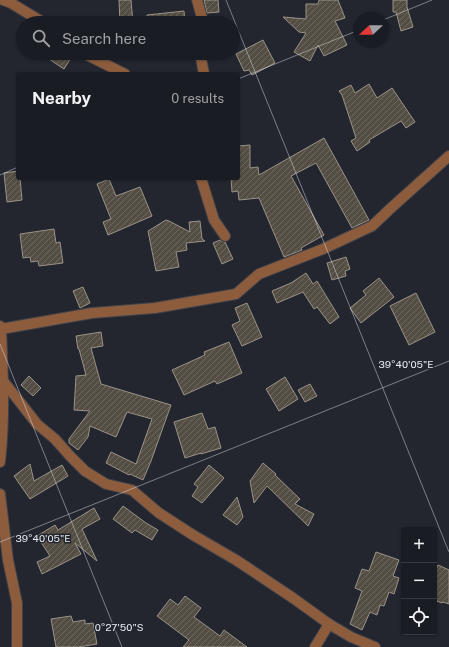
<!DOCTYPE html>
<html lang="en">
<head>
<meta charset="utf-8">
<style>
  body { margin:0; font-family:"Public Sans",sans-serif; background:#23252b; color:#f1f3f6 }
  .controls { position:absolute; right:12px; bottom:12px; display:grid; overflow:hidden; border-radius:4px; box-shadow:0 1px 3px #0004 }
  .controls button { width:36px; height:36px; display:grid; place-items:center; padding:0; border:0; border-bottom:1px solid #383a41; background:#1a1c23; color:#f1f3f6; font:20px sans-serif }
  .compass { position:absolute; left:353px; top:12px; width:36px; height:36px; border-radius:50%; background:#1a1c23; box-shadow:0 1px 3px #0004; rotate:248deg }
  .list { margin:0; padding:0; list-style:none }
  h2 { display:flex; justify-content:space-between; align-items:center; height:52px; margin:0; padding:0 16px; font-size:17px }
  h2 small { font-size:13px; font-weight:400; color:#9fa1a6 }
  .icon { flex:none; width:22px; height:22px; fill:none; stroke:currentColor; stroke-width:2; stroke-linecap:round; stroke-linejoin:round }
  .map { position:relative; flex:none; width:449px; height:647px; overflow:hidden }
  .search { position:absolute; background:#1a1c23; box-shadow:0 1px 3px #0004; left:16px; top:16px; width:224px; height:44px; display:flex; align-items:center; gap:10px; box-sizing:border-box; padding:0 14px; border-radius:22px; color:#9fa1a6; font-size:15px }
  .panel { position:absolute; background:#1a1c23; box-shadow:0 1px 3px #0004; left:16px; top:72px; width:224px; height:108px; border-radius:4px }
  .map>svg:first-child { display:block }
</style>
</head>
<body>
<div class="map">
<svg width="449" height="647" viewBox="0 0 449 647">
  <defs>
    <pattern id="building-hatch" width="6" height="6" patternUnits="userSpaceOnUse"><rect width="6" height="6" fill="#534d43"/><path d="M-1 1l2-2M0 6l6-6M5 7l2-2" fill="none" stroke="#6c675f"/></pattern>
  </defs>
  <rect width="100%" height="100%" fill="#23262f"/>
  <g fill="url(#building-hatch)" stroke="#9a9388">
    <path d="M119,0H131L133,23H120Z"/>
    <path d="M204,0H218L219,12L207,13Z"/>
    <path d="M319,0H338L345,18L335,21L347,45L324,56L318,45L310,61L294,52L306,33L299,32L283,17L306,19V4H318Z"/>
    <path d="M393,0H407V7L413,27L401,31L396,12H393Z"/>
    <path d="M184,11L185,23H147V15Z"/>
    <path d="M263,40L275,63L252,75L249,70L244,71L236,54Z"/>
    <path d="M40,53H74L64,69Z"/>
    <path d="M369,84L377,98L392,88L415,122L406,128L401,121L369,140L370,142L357,151L351,141L356,138L342,95L339,91L351,85L355,93Z"/>
    <path d="M324,138L369,220L352,228L316,163L291,176L324,235L301,248L302,250L284,257L259,198L239,200L238,191L232,192L231,178H238V146L250,145V168L258,167L259,175Z"/>
    <path d="M18,171V178H20L22,200L7,202L4,173Z"/>
    <path d="M109,179L116,196L140,187L152,216L108,235L103,222L111,219L97,184Z"/>
    <path d="M166,220L169,221L190,232L189,222L200,221L202,239L205,241L186,243L187,250L176,252L179,267L156,271L148,231Z"/>
    <path d="M54,229L56,243L60,242L63,263L39,266L38,261L31,262L30,257L23,258L20,234Z"/>
    <path d="M220,240L225,242L233,259L222,264L213,243Z"/>
    <path d="M346,257L350,269L345,271L346,276L332,280L327,263Z"/>
    <path d="M306,273L313,284L317,281L339,317L330,324L317,307L314,309L303,292L277,303L272,291L291,283Z"/>
    <path d="M379,278L394,297L361,323L350,308L366,295L363,291Z"/>
    <path d="M83,287L90,303L80,308L73,291Z"/>
    <path d="M416,293L435,332L409,345L390,306Z"/>
    <path d="M247,303L262,337L242,346L232,325L240,321L235,308Z"/>
    <path d="M101,332L103,346L91,348L101,384L171,405L151,461L143,480L130,474L129,475L106,463L111,452L136,464L152,419L127,412L116,437L90,426L88,437L78,450L69,443V439L90,411L74,410L76,376L86,375L79,349H78L76,336Z"/>
    <path d="M229,342L242,373L217,384L215,381L184,395L172,370L205,355L204,352Z"/>
    <path d="M29,376L41,388L33,396L21,385Z"/>
    <path d="M285,377L298,399L279,411L266,389Z"/>
    <path d="M310,384L317,396L305,402L298,390Z"/>
    <path d="M202,413L208,429L215,427L221,448L201,454V453L185,458L174,422Z"/>
    <path d="M263,463L276,474L275,475L300,499L295,504L314,514L308,526L267,486L254,503L250,481Z"/>
    <path d="M30,464L34,481L62,465L68,476L30,499L14,476Z"/>
    <path d="M209,465L224,478L202,503L192,496L198,487L194,484Z"/>
    <path d="M237,497L243,517L237,525L223,515Z"/>
    <path d="M123,506L146,523L158,530L152,540L135,530L132,533L113,519Z"/>
    <path d="M94,508L100,519L82,529L97,561L75,543L81,554L42,574L37,562L50,556L37,536L55,525L58,530Z"/>
    <path d="M376,552L399,560L393,576L399,578L394,594L389,592L384,606L380,605L377,615L370,612L362,630L350,624L362,591L355,588L362,569L369,571Z"/>
    <path d="M438,565L449,570V604L443,602L442,603L434,600V574Z"/>
    <path d="M185,596L201,608L194,617L220,636L224,630L247,647H183L189,640L157,616L170,599L178,605Z"/>
    <path d="M71,616L73,622L85,620V624L93,623L97,644L79,647H56L51,619Z"/>
  </g>
  <g fill="none" stroke-linecap="round" stroke-linejoin="round">
    <defs>
      <g id="minor">
        <path d="M3,0L11,3L44,23"/>
        <path d="M197,0L202,18L201,23"/>
        <path d="M83,53L125,74"/>
        <path d="M200,53L204,74"/>
        <path d="M201,178L214,220L225,236"/>
        <path d="M0,326L1,329L92,313L155,308L236,294L259,274L323,249L372,226L391,208L449,156"/>
        <path d="M4,382L37,424L55,439L70,456L85,471L106,484L132,490L159,513L193,535L236,560L293,598L329,624L351,637L375,647"/>
        <path d="M0,462C5,417 3,374 1,329"/>
        <path d="M0,494L8,560L17,603V647"/>
        <path d="M315,647L329,624"/>
      </g>
    </defs>
    <use href="#minor" stroke="#3f424a" stroke-width="12"/>
    <use href="#minor" stroke="#8d5c3d" stroke-width="10"/>
  </g>
  <path fill="none" stroke="#e9ecf2" stroke-width="1" stroke-opacity="0.45" d="M226,0L449,552M383,20L432,0M238,79L359,30M0,175L18,167M0,344L122,647M0,542L449,361"/>
  <g font-size="10" text-anchor="middle" fill="#e9ecf2" stroke="#23262f" stroke-width="3" stroke-linejoin="round" paint-order="stroke">
    <text x="406" y="368">39°40'05"E</text>
    <text x="43" y="542">39°40'05"E</text>
    <text x="119" y="631">0°27'50"S</text>
  </g>
</svg>
<div class="controls">
<button>+</button>
<button>−</button>
<button><svg class="icon" aria-label="locate" viewBox="0 0 24 24"><circle cx="12" cy="12" r="6"/><path d="M12 2v4M12 18v4M2 12h4M18 12h4"/></svg></button>
</div>
<svg class="compass" viewBox="-18 -18 36 36"><path d="M0-13l5 13h-10z" fill="#e53935"/><path d="M0 13l5-13h-10z" fill="#9fa1a6"/></svg>
<div class="search"><svg class="icon" aria-label="search" viewBox="0 0 24 24"><circle cx="10" cy="10" r="6"/><path d="M15 15l6 6"/></svg>Search here</div>
<section class="panel">
<h2>Nearby<small>0 results</small></h2>
<ul class="list">
</ul>
</section>
</div>
</body>
</html>
